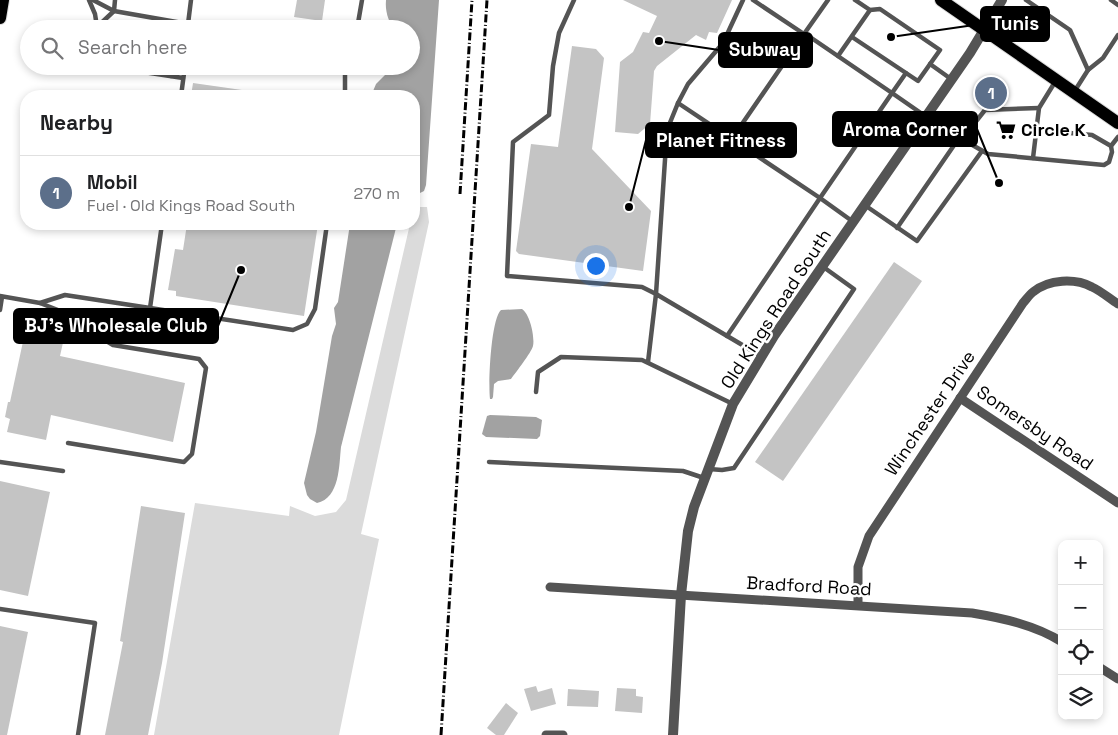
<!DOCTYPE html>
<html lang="en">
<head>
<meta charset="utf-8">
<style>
  body { margin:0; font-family:"Space Grotesk",sans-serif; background:#f6f6f6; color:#202124 }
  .controls { position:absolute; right:15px; bottom:15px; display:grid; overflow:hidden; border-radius:10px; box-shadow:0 2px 8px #0003 }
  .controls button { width:45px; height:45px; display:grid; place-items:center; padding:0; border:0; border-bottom:1px solid #e0e0e0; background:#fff; color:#202124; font:25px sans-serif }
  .you { position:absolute; left:595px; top:265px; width:18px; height:18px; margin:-12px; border:4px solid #fff; border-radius:50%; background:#1a73e8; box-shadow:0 0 0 8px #1a73e833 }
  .badge { display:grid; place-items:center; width:32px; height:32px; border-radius:50%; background:#db2777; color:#fff; font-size:16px; font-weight:700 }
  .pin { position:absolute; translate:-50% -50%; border:2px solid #fff; box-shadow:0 1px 5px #0006 }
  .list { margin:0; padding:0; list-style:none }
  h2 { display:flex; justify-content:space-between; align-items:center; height:65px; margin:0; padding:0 20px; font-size:21px }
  h2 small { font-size:16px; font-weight:400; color:#757577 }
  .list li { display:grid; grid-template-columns:32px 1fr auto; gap:15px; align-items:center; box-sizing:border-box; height:75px; padding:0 20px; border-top:1px solid #e0e0e0 }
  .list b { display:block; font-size:19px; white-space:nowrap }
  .list p { margin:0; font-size:16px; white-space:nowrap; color:#757577 }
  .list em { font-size:16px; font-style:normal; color:#757577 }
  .icon { flex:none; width:28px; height:28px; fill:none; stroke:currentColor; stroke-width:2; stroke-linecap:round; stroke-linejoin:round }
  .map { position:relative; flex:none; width:1118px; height:735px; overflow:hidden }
  .search { position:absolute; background:#fff; box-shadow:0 2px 8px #0003; left:20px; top:20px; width:400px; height:55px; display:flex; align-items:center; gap:12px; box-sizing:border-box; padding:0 18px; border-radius:28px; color:#757577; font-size:19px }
  .panel { position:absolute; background:#fff; box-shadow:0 2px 8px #0003; left:20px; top:90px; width:400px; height:140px; border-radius:20px }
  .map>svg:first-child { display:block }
</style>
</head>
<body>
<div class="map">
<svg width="1118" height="735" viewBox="0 0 1118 735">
  <rect width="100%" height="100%" fill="#fff"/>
  <path fill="#dbdbdb" d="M414,207H427L429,222L361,534L379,539L339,735H154L195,503L289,516L290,506L315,516L336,512L346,500L410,224H414Z"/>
  <g fill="#a2a2a2">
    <path d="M386,0H439L426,185L424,191L414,196V96H371L376,84L394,66H411V29H393C388,19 385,11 386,0Z"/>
    <path d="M350,224H397L341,447C339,465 340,498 317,503L310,499L307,495L304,483L316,432L332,336L336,324L334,308L338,302Z"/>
    <path d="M522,309C530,314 535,337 533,346C531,353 516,372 511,379L498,381L494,384L493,397L492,399H490C488,383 491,319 501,310Z"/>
    <path d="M490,415L536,417L542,420L540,436L537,439L486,437L482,434L487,416Z"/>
  </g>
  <g fill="#c4c4c4">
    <path d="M297,0H325L322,21L294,17Z"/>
    <path d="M623,0H732L717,33L709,32L706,40L696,35L657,66L654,71L650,124L638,134L615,132L620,62L633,52L643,32L649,33L657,16Z"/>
    <path d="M572,46L596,49L604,58L592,149L651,211L643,271L519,254L516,251L531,144L558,147Z"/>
    <path d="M193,83L249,91L248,96H191Z"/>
    <path d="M187,224H318L304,316L176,296V291L168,290L175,249L183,250Z"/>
    <path d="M894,262L922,281L783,481L755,462Z"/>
    <path d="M52,316L68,320L60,356L185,383L173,442L51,415L46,440L7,432L10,419L5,417L8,402H10L27,323L50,328Z"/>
    <path d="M0,481L50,492L28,596L0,590Z"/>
    <path d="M141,506L185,513L162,663L148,735H105L123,642L120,641Z"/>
    <path d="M0,626L28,632L7,735H0Z"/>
    <path d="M536,686L538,692L552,688L556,704L531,711L524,689Z"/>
    <path d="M617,688L636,689V696L643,697L642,713L615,711Z"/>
    <path d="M568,689L599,691L598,707L567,706Z"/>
    <path d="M506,703L518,713L504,735H496L487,728Z"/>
  </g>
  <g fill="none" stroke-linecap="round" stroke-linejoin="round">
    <defs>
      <g id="primary">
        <path d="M941,0L1118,123"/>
        <path d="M0,18L3,0"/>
      </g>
    </defs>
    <use href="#primary" stroke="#dbdbdb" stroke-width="14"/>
    <g stroke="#545454" stroke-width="4.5">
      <path d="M89,0L95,14L97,27L114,11L115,0"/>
      <path d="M93,0L114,11L188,24L189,29"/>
      <path d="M574,0L559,33L553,66L549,115L513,142L507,276L642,287L656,294L667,130L678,103L820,198L892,93L941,127L988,154L1104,165L1109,162L1112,152L1111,146L1118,137"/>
      <path d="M753,0L804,34L828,0"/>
      <path d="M1026,0L1070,30L1088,70L1074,92"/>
      <path d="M1111,0L1118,5"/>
      <path d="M188,24L191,0"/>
      <path d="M357,29L362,0"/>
      <path d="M852,37L906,73"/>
      <path d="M838,56L870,10"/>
      <path d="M930,64L951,79"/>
      <path d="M104,66L183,78"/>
      <path d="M1088,70L1103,58L1118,35"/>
      <path d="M171,76L173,66"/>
      <path d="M181,96L185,66"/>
      <path d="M345,96V66"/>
      <path d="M678,103L688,84L723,43L743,0"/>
      <path d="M1037,130L1092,135L1111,146"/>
      <path d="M962,139L985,110L1039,108"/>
      <path d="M731,140L804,34L810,37L892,93L906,73L918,81L940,50L880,9L870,10L855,0"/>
      <path d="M1033,158L1039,108L1055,82"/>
      <path d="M866,206L917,241L982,151"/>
      <path d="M897,228L959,138"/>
      <path d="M0,296L40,303L65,295L150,308L162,224"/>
      <path d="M40,303L68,314L92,321L101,328L108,342L113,345L199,359L206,368L192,454L184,462L68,443"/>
      <path d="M150,308L293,330L307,324L315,309L327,224"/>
      <path d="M0,310L2,297"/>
      <path d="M727,336L820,198L852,221"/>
      <path d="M648,362L656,294L761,356"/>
      <path d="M536,392L538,372L561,357L642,360L733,404"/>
      <path d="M0,462L63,471"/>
      <path d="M489,462L683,471L704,478"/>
      <path d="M709,469L722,470L734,468L854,289L822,266"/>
      <path d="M0,609L95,623L78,735"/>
    </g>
    <g stroke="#545454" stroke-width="9">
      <path d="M960,398L1118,503"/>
      <path d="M550,587L972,613C1002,618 1035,625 1062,642"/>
      <path d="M858,605V567L869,536L1023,303C1026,300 1029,295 1033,292C1049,279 1075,278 1092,287C1101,291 1110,299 1118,304"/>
      <path d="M1099,667L1118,679"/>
      <path d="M546,735H563"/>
    </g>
    <path stroke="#545454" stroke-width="10" d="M673,735L681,595L688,531L694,507L733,404L774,336L970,53L1002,0"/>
    <use href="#primary" stroke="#000" stroke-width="12"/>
    <g stroke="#000" stroke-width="3" stroke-dasharray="8 2.5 1 2.5" stroke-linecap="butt">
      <path d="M460,194L472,0"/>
      <path d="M441,735L487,0"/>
    </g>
  </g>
  <defs>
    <symbol id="supermarket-bare" viewBox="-9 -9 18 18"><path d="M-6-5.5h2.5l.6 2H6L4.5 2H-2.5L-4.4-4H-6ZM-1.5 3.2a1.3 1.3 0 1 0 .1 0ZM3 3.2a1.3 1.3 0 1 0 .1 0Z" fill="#000" stroke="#fff" stroke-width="2.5" paint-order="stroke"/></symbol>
  </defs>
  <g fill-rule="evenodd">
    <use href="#supermarket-bare" x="992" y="116" width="28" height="28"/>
  </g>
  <g text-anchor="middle" stroke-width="5" stroke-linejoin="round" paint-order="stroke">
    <g font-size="18" font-weight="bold" fill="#000" stroke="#fff" text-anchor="start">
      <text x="1021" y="136">Circle K</text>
    </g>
    <g font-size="18" fill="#000" stroke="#fff">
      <text transform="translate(776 309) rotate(-57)" y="6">Old Kings Road South</text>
      <text transform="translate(930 413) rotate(-56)" y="6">Winchester Drive</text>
      <text transform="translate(1035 428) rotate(34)" y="6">Somersby Road</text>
      <text transform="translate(809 586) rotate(3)" y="6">Bradford Road</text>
    </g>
  </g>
  <path fill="none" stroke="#000" stroke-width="2" d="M891 37L981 24M659 41L719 50M999 183L977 129M629 207L646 140M241 270L218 326"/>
  <g fill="#000" stroke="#fff" stroke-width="2">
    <circle cx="891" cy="37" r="5"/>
    <circle cx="659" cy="41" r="5"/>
    <circle cx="999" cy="183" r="5"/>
    <circle cx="629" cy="207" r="5"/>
    <circle cx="241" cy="270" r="5"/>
  </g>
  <g fill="#000" stroke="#000" stroke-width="2">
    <rect x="981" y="7" width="68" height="34" rx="5"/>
    <rect x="719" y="33" width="93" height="34" rx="5"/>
    <rect x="833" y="112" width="144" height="34" rx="5"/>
    <rect x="646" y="123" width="150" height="34" rx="5"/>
    <rect x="14" y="309" width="204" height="34" rx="5"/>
  </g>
  <g font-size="19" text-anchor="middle" font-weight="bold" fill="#fff">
    <text x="1015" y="30">Tunis</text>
    <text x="765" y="56">Subway</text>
    <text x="905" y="136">Aroma Corner</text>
    <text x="721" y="147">Planet Fitness</text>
    <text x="116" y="332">BJ's Wholesale Club</text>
  </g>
</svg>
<div class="controls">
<button>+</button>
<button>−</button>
<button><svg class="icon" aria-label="locate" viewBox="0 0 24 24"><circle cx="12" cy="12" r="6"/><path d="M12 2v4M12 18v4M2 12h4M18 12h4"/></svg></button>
<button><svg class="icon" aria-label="layers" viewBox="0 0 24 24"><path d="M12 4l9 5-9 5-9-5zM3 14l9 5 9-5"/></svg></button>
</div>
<div class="you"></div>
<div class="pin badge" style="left:991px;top:93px;background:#5c6f8a">1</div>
<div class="search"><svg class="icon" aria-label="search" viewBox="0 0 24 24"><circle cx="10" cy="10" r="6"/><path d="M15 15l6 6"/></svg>Search here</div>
<section class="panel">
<h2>Nearby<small></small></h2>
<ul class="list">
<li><span class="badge" style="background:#5c6f8a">1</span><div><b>Mobil</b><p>Fuel · Old Kings Road South</p></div><em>270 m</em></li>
</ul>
</section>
</div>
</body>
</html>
